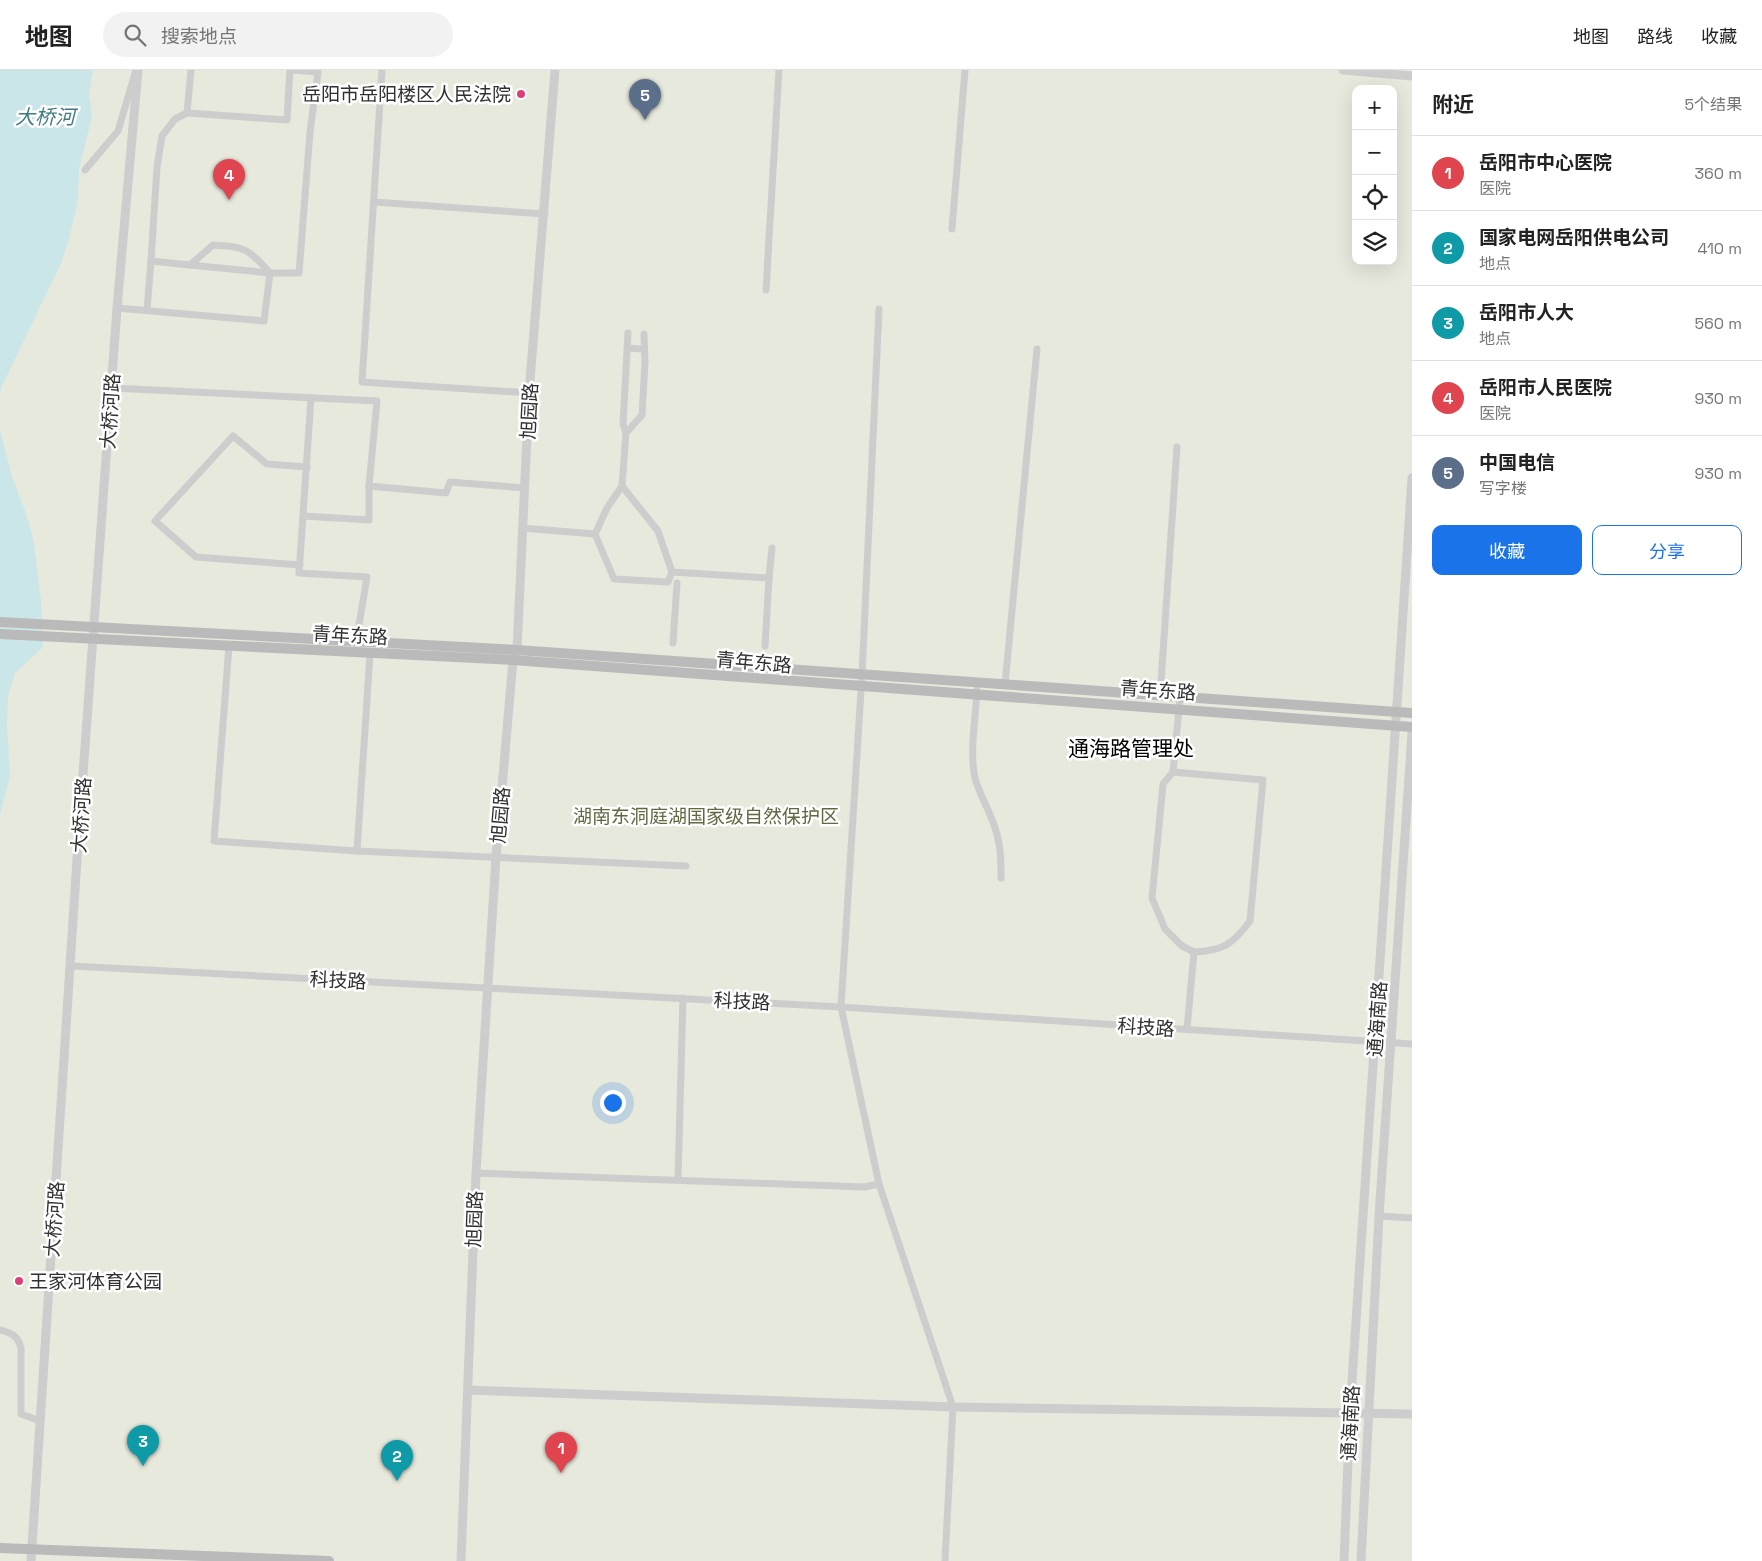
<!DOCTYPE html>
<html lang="zh">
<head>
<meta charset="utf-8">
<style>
  body { margin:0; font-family:"Space Grotesk","Noto Sans SC",sans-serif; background:#f2f2f2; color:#222 }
  .controls { position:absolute; right:15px; top:15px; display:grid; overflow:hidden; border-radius:10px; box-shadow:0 5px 20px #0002 }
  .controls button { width:45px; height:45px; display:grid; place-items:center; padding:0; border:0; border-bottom:1px solid #e0e0e0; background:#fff; color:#222; font:25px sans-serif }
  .you { position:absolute; left:612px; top:1032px; width:18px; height:18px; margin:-12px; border:4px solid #fff; border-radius:50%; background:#1a73e8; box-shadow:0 0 0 8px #1a73e833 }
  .badge { display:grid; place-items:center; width:32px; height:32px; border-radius:50%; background:#1a73e8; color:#fff; font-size:16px; font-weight:700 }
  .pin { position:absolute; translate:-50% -41px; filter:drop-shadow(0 1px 2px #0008) }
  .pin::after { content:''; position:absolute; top:26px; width:18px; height:15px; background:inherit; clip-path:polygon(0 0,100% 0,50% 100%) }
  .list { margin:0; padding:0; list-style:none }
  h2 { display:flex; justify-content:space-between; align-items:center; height:65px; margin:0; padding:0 20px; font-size:21px }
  h2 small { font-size:16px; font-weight:400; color:#767676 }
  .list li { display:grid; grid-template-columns:32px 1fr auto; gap:15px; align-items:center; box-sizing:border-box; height:75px; padding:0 20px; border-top:1px solid #e0e0e0 }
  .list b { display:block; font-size:19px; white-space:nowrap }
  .list p { margin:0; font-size:16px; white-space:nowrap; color:#767676 }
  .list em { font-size:16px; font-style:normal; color:#767676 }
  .actions { display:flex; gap:10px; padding:15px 20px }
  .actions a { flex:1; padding:11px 0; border:1px solid #1a73e8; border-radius:10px; text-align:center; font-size:18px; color:#1a73e8 }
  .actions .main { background:#1a73e8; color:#fff }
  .icon { flex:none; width:28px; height:28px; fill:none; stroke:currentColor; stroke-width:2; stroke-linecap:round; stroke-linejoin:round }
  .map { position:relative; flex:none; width:1412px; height:1491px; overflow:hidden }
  header { display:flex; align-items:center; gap:30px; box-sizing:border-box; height:70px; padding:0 25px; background:#fff; border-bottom:1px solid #e0e0e0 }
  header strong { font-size:24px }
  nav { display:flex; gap:28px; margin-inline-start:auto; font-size:18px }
  .search { width:350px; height:45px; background:#f2f2f2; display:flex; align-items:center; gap:12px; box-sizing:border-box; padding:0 18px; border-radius:28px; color:#767676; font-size:19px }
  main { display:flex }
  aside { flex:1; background:#fff }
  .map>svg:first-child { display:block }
</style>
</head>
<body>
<header>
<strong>地图</strong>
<div class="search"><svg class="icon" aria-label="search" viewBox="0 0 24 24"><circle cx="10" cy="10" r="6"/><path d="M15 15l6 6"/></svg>搜索地点</div>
<nav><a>地图</a><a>路线</a><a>收藏</a></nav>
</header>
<main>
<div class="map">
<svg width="1412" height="1491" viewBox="0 0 1412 1491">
  <rect width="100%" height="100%" fill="#fff"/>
  <path fill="#e7e9dd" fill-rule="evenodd" d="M0,0H1412V1491H0ZM1356,19H1393V191H1356Z"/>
  <g fill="#cae6e8">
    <path d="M0,0H93L89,25L92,46L79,99L78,129L70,166L61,193L1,318L0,326Z"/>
    <path d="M0,360L12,407L26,443L34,472L41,532L43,577L15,603L8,626L7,656L10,706L0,745Z"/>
  </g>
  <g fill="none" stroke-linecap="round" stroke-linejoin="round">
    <g stroke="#cdcdcd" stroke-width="7">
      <path d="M191,0L187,43L287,50L290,0"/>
      <path d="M382,0L362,312L529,323"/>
      <path d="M85,100L118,61L136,0"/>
      <path d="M374,132L545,144"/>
      <path d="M952,159L965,0"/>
      <path d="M151,191L157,97L162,66L175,49L187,43"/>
      <path d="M190,195L270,203H299L310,62L318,2L292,0"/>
      <path d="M766,220L779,0"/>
      <path d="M117,238L264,251L270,203C247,178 246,177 213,175L190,195L151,191L147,240"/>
      <path d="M879,239L862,605L841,937L879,1114L953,1337L945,1491"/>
      <path d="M627,278L643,279"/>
      <path d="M112,318L377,331L369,416L446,423L450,412L525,418"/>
      <path d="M311,328L299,503L367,507L356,573"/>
      <path d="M626,363L642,345L645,292L644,264"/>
      <path d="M303,446L369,450V416"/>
      <path d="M522,458L595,464L607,438L622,416L626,363L623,354L628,263"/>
      <path d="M595,464L614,509L668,512L672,502L658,461L622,416"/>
      <path d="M300,495L196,487L155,451L233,366L267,394L307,397"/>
      <path d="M672,502L769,508L765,576"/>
      <path d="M769,508L772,478"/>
      <path d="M673,573L677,513"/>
      <path d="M229,576L214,771L357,781L686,796"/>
      <path d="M1005,614L1037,279"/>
      <path d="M977,620C976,648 969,681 975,708C980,726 990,741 995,758C1001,775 1001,791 1001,808"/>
      <path d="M1160,626L1177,377"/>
      <path d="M1180,628L1173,702L1163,714L1152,828L1165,859L1182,876L1194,882L1187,959"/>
      <path d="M1173,702L1263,710L1250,851C1233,874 1223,881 1194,882"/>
      <path d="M357,781L370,584"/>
      <path d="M72,896L841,937L1412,974"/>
      <path d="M476,1103L864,1117L879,1114"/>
      <path d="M678,1110L683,928"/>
      <path d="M1379,1146L1412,1148"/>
      <path d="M0,1260C12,1263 18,1266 21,1278V1344L40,1351"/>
    </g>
    <g stroke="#cdcdcd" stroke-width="9">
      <path d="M1343,0L1412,6"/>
      <path d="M468,1320L953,1337L1412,1344"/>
      <path d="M31,1491L79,759L117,238L138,0"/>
      <path d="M461,1491L476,1103L496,787L513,590L517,580L529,323L555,0"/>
      <path d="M1344,1491L1350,1342L1412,408"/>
      <path d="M1361,1491L1379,1146L1412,663"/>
    </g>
    <g stroke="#bababa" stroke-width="10">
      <path d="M0,552L517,580L1412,643"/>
      <path d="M0,564L513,590L1412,657"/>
      <path d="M0,1478L329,1491"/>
    </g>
  </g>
  <g fill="#da4078" stroke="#fff" stroke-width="2">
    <circle cx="521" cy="24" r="5"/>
    <circle cx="19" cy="1211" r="5"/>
  </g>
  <g text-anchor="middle" stroke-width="5" stroke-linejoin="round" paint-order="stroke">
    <g font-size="19" fill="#303030" stroke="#fff" text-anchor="end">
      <text x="511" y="31">岳阳市岳阳楼区人民法院</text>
      <text x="29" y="1218" text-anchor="start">王家河体育公园</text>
    </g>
    <g font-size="19" fill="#303030" stroke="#fff">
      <text transform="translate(110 341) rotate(-86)" y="7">大桥河路</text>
      <text transform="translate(529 341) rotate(-87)" y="7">旭园路</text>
      <text transform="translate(350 565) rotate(3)" y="7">青年东路</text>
      <text transform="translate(754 592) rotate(5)" y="7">青年东路</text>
      <text transform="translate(1158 620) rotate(4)" y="7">青年东路</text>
      <text transform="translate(81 745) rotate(-86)" y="7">大桥河路</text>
      <text transform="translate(500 745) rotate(-85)" y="7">旭园路</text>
      <text transform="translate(338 910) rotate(3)" y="7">科技路</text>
      <text transform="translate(742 931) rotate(3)" y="7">科技路</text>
      <text transform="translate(1377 949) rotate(-86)" y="7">通海南路</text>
      <text transform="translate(1146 957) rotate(4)" y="7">科技路</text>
      <text transform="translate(54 1149) rotate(-86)" y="7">大桥河路</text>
      <text transform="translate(474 1149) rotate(-88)" y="7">旭园路</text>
      <text transform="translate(1350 1353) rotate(-87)" y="7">通海南路</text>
    </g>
    <g font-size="19" fill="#606a40" stroke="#fff">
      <text x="706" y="753">湖南东洞庭湖国家级自然保护区</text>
    </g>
    <g font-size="20" font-style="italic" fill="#3e7b82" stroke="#fff">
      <text x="45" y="54">大桥河</text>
    </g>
    <g font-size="21" fill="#000" stroke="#fff">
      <text x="1131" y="686">通海路管理处</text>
    </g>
  </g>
</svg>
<div class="controls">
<button>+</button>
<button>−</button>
<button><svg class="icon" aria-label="locate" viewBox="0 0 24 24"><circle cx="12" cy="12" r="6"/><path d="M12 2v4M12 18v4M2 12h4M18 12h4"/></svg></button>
<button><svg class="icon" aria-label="layers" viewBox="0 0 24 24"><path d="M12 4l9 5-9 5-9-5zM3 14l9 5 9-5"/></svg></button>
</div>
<div class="you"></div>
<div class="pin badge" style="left:561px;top:1403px;background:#e0444e">1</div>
<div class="pin badge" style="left:397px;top:1411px;background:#0f9aa8">2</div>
<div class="pin badge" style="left:143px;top:1396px;background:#0f9aa8">3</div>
<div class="pin badge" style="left:229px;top:130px;background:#e0444e">4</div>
<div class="pin badge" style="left:645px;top:50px;background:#5c6f8a">5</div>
</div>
<aside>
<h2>附近<small>5个结果</small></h2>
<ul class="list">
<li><span class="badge" style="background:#e0444e">1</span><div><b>岳阳市中心医院</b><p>医院</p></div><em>360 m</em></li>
<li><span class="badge" style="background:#0f9aa8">2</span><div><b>国家电网岳阳供电公司</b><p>地点</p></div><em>410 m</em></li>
<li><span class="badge" style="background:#0f9aa8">3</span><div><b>岳阳市人大</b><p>地点</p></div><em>560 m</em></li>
<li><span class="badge" style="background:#e0444e">4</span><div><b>岳阳市人民医院</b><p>医院</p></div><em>930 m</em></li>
<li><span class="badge" style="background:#5c6f8a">5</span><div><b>中国电信</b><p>写字楼</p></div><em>930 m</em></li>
</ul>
<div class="actions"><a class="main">收藏</a><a>分享</a></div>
</aside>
</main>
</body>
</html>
